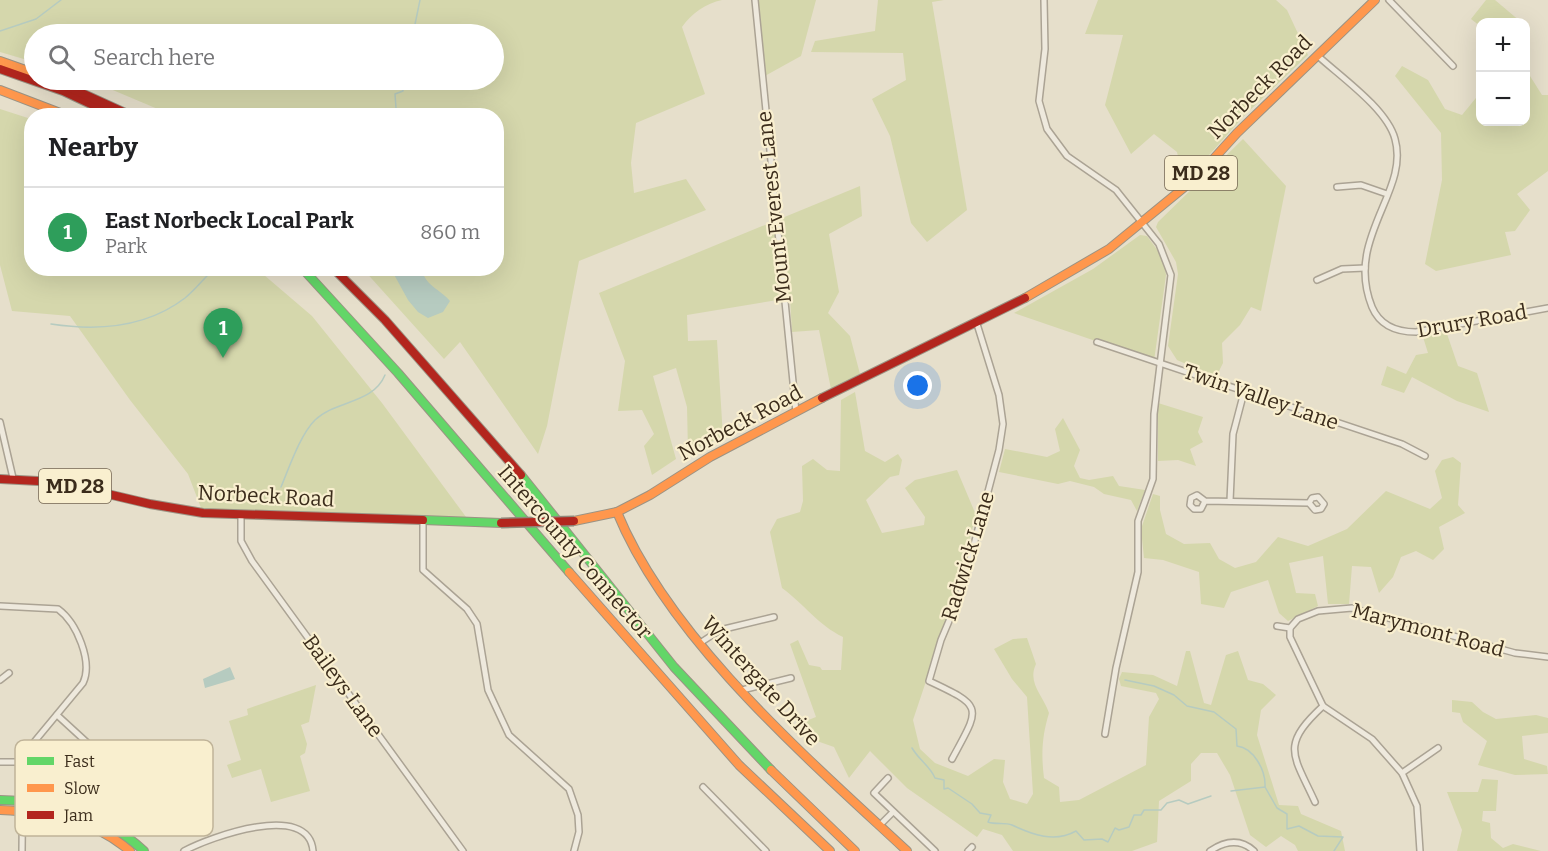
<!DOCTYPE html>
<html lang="en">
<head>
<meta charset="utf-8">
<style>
  body { margin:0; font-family:Bitter,serif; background:#f2f2f2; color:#202124 }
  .controls { position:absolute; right:18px; top:18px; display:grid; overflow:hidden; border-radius:12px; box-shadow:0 6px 24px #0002 }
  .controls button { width:54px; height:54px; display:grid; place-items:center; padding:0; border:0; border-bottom:2px solid #e0e0e0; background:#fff; color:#202124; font:30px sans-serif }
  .you { position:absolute; left:918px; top:386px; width:21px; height:21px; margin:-15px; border:4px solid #fff; border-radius:50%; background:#1a73e8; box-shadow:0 0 0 9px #1a73e833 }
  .badge { display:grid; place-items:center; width:39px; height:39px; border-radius:50%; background:#776b59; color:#fff; font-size:20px; font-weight:700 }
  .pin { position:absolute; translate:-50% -50px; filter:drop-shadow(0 2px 3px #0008) }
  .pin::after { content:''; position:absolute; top:32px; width:21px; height:18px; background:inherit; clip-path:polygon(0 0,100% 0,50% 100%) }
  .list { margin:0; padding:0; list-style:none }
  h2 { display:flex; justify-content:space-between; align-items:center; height:78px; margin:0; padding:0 24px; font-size:26px }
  h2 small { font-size:20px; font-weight:400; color:#757577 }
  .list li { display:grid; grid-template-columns:39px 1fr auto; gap:18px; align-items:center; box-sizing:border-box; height:90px; padding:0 24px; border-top:2px solid #e0e0e0 }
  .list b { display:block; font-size:22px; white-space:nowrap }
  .list p { margin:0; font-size:20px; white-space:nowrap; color:#757577 }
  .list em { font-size:20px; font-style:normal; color:#757577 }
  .icon { flex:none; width:33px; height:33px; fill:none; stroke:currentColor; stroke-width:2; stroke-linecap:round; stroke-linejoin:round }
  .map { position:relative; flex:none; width:1548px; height:851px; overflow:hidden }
  .search { position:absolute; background:#fff; box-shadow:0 6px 24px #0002; left:24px; top:24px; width:480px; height:66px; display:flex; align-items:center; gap:15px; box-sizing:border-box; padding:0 21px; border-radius:33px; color:#757577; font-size:22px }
  .panel { position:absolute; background:#fff; box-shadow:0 6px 24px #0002; left:24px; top:108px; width:480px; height:168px; border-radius:24px }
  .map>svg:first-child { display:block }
</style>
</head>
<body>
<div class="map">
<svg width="1548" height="851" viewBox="0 0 1548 851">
  <rect width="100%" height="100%" fill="#e6dfcb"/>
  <g fill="#d5d7ac">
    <path d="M0,0H722C706,3 691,14 682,27L705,94L636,123L631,163L634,193L686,179L706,210L579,261L547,426L538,454L460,342L444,359L363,269L496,268V116L172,115L89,80H494V34H34V62L0,52Z"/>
    <path d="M757,0H816L801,56L763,77Z"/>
    <path d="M878,0H944L932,2L967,210L927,242L911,223L890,136L872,99L906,80L903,53L811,52L815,41L875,31Z"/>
    <path d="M1098,0H1276L1287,10L1308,55L1245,115L1184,183L1177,152L1154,134L1131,154L1105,105L1123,35L1085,34Z"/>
    <path d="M1486,0H1495L1521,22H1480V26L1471,19Z"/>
    <path d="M1526,39L1530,76L1542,95H1548V171L1517,194L1530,210L1515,231L1505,232L1511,255L1436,271L1425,264L1442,180L1441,133L1395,76L1402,66L1428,80L1445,109L1462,115L1480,93V122H1526Z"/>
    <path d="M0,109L31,119L32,268L257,269L312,316L382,403L469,521L203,513L188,474L130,400L70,316L12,311L0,265Z"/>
    <path d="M1243,139L1286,186L1261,311L1251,307L1240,325L1222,343L1223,363L1216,377L1177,360L1168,346L1178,274L1176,262L1156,227L1158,222Z"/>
    <path d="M860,186L862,216L829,234L839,292L828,313L850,336L860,374L831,389L819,330L792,332L790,298L687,315L688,341L717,340L723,437L688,451L687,407L676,368L653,376L676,459L652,475L644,446L654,434L642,410L618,411L625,361L599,293Z"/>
    <path d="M1140,235L1147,236L1164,259L1166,275L1154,361L1014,313L1093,269Z"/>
    <path d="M1446,331L1458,366L1477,373L1489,412L1457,401L1412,377L1404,393L1381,385L1387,366L1406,374L1416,355L1428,353L1423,337Z"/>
    <path d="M855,392L865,451L885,462L898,454L902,460L899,475L890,477L866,500L882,533L924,525L925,517L905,488L915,480L957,470L976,515L955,595L913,720L920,749L935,763L968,776L994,759L1005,760L1003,782L1010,799L1027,804L1033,794L1027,697L1012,679L994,649L1013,639L1027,638L1036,664C1027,683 1043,695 1049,713C1042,736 1041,754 1044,778L1059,787L1060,802L1079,800L1146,765L1149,717L1159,699L1156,693L1121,686L1119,679L1122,672L1153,675L1177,686L1186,651H1190L1204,703L1211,705L1226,655L1238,651L1248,680L1263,684L1276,695L1261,710L1257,735L1279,805L1298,806L1301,814L1341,831L1345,851H1298L1295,845L1281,836L1266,847L1250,835L1230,775L1217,753H1201L1191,764V781L1159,801L1157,842L1132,851H1013L1002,835L983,829L977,837L907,788L870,751L849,778L834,747L814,740L798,724L816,717L790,644L798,640L809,665L820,667L822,670H841L843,637C818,625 804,604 782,588L770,532L777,519L800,512L803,501L802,466L813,459L827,470L840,471L841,400Z"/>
    <path d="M1158,403L1203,417L1198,432L1203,442L1190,449L1196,466L1178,460L1158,461Z"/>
    <path d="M1063,418L1080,450L1074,466L1080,478L1089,480L1113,476L1119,486L1145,490L1137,511L1131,500L1104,494L1094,487L1070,481L1058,484L999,472L1005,449L1047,457L1060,451L1055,429Z"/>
    <path d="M1453,457L1461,463L1458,505L1465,513L1439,527L1444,549L1433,560L1416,551L1401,557L1393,577L1379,593L1371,567L1352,566L1349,604H1328L1323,556L1289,563L1296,593L1315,594L1318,606L1288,621L1279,613L1268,580L1231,592L1224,608L1201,604L1199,572L1163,560L1144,558L1141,529L1153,494L1160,496V510L1166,534L1184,544L1210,543L1219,559L1235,568L1256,562L1278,537L1308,546L1347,529L1386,491L1430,509L1442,498L1435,471L1442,460Z"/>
    <path d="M316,685L309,722L301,725L307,744L305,753L300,756L310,791L271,802L261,769L232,778L227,765L241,760L229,721L248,715L247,709Z"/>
    <path d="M1452,700L1472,702L1483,712L1496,719L1536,715L1548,718V733L1522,736L1524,759L1547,766L1548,774L1515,775L1478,765L1487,741L1463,722L1460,713L1452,712Z"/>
    <path d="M1482,779L1498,780L1496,811H1483L1482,821L1490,823L1491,838L1503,848L1513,844L1541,851H1457L1462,830L1447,792H1478Z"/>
  </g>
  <g fill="#b6cbc0">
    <path d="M391,269H422C424,285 440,289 450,301L443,312L428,318L418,312L408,300Z"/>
    <path d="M230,667L235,679L205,688L203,679Z"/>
  </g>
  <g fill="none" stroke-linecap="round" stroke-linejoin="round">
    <g stroke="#b6cbc0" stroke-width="1.5">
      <path d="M0,31L36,19L61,0"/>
      <path d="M413,34L420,0"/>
      <path d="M392,116L396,108L395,94L403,91L402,80"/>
      <path d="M51,324C97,331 146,328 185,298C196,289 204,278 215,268"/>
      <path d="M281,487C289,468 300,435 315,420C336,400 373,404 385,375"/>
      <path d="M1125,680L1154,686L1174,695L1187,706L1214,712L1236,729L1237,746C1254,748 1266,771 1265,787"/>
      <path d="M912,748C919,760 930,766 935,778L944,780V789L948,788L972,804L980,813L991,815L988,822C996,825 1005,822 1012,825C1033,835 1055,843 1076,831L1084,840L1102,839L1108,842L1115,828L1119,830L1129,827L1134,815H1141L1144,810H1161L1167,803L1179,800L1188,804L1211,796"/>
      <path d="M1231,791L1265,787L1277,808L1287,814V829L1299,826L1318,836L1343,837L1334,851"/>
    </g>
    <defs>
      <g id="street">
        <path d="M755,0L796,412"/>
        <path d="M1044,0L1045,49L1039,101L1047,129L1067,156L1116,190L1159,244L1171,275L1154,414L1153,479L1138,521V572L1116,668L1105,734"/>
        <path d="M1389,0L1453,66"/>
        <path d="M1318,56C1341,77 1387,109 1395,139C1410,192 1344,238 1372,307C1380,326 1397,332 1416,332L1548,308"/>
        <path d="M1337,187L1361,185L1387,194"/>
        <path d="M1317,280L1342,269L1365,268"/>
        <path d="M1097,342L1402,444L1425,456"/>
        <path d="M0,422L13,478"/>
        <path d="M1205,501L1201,509H1194L1190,505L1191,498L1197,495L1205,501L1309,503L1315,510L1321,509L1324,504L1318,497L1312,498L1309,503"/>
        <path d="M1230,501L1233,434L1244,392"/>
        <path d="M241,514V541L252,561L463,851"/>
        <path d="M423,521V570L467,609L477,624L488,690L509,735L569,789L578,815L579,832L574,851"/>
        <path d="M0,606L58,609C77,623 93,662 83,683L25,753L23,762L22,851"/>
        <path d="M1277,626L1290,628L1298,619L1318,611L1352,608L1515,653L1548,657"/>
        <path d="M1290,628V637L1323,706L1372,739L1402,773L1417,806L1420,851"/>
        <path d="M700,643L720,630L774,617"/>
        <path d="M0,680L9,673"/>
        <path d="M742,690L791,678"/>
        <path d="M57,715L93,748L96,768L86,784"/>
        <path d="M952,759C980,707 985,707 929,681L941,640L962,590L999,450L1003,424L999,395L977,324"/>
        <path d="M0,762H23"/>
        <path d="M1402,773L1438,748"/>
        <path d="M888,778L874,793L935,851"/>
        <path d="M703,787L766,851"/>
        <path d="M1315,802C1293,754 1280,746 1323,706"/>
        <path d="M880,825L893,812"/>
        <path d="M184,851C210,837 309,801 313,851"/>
        <path d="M968,851L972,847"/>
        <path d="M1210,851C1225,841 1240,838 1254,851"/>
      </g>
      <g id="fast">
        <path d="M302,268L398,373L569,572"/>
        <path d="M521,475L674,667L771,770"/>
        <path d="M423,520L501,523"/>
        <path d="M0,800C60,802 99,810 144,851"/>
      </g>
      <g id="slow">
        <path d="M0,61L34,73"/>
        <path d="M0,90L68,116"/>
        <path d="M1025,298L1109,249L1198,176L1237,133L1375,0"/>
        <path d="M617,512C669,639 807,758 907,851"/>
        <path d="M574,521L617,512L650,495L710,457L822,398"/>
        <path d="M569,572L739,765L830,851"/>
        <path d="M771,770L855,851"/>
        <path d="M0,810C49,812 91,818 130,851"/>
      </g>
      <g id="jam">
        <path d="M0,69L63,91L116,116"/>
        <path d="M53,80L132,116"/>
        <path d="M333,268L385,320L521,475"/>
        <path d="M822,398L1025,298"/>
        <path d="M0,479L57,482L150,504L203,513L423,520"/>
      </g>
    </defs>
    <use href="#street" stroke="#aba394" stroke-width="8"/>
    <use href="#fast" stroke="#9b9384" stroke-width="10"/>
    <use href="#slow" stroke="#9b9384" stroke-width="10"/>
    <use href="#jam" stroke="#9b9384" stroke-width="10"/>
    <use href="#street" stroke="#eee9dd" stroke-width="5"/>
    <use href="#fast" stroke="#63d668" stroke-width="8"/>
    <use href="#slow" stroke="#ff974d" stroke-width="8"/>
    <use href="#jam" stroke="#b3261e" stroke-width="8"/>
    <defs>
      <path id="jam-bridge" d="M501,523L574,521"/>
    </defs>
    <use href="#jam-bridge" stroke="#90897b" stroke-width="11" stroke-linecap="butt"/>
    <use href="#jam-bridge" stroke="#b3261e" stroke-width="8"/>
  </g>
  <g text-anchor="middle" stroke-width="4.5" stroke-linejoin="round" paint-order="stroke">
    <g fill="#f9efcf" stroke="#746651" stroke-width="1.5">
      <rect x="1165" y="156" width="72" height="34" rx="4.5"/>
      <rect x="39" y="469" width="72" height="34" rx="4.5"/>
    </g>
    <g font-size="20" font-weight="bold" fill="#3b2c1b">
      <text x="1201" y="180">MD 28</text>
      <text x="75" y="493">MD 28</text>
    </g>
    <g font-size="21" fill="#3b2c1b" stroke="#f9efcf">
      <text transform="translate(1260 87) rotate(-45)" y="7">Norbeck Road</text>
      <text transform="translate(774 207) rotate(-96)" y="7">Mount Everest Lane</text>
      <text transform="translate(1472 321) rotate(-10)" y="7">Drury Road</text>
      <text transform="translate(1261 397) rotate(19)" y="7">Twin Valley Lane</text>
      <text transform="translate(740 423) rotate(-28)" y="7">Norbeck Road</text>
      <text transform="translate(266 496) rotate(3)" y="7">Norbeck Road</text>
      <text transform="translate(575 552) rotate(49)" y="7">Intercounty Connector</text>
      <text transform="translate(968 556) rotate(-73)" y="7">Radwick Lane</text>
      <text transform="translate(1428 630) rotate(15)" y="7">Marymont Road</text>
      <text transform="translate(761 681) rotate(48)" y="7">Wintergate Drive</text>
      <text transform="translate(343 686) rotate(54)" y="7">Baileys Lane</text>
    </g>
  </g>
  <rect x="15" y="740" width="198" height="96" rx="9" fill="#f9efcf" stroke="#c0b499" stroke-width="1.5"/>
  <rect x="27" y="757" width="27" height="8" fill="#63d668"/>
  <rect x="27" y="784" width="27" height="8" fill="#ff974d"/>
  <rect x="27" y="811" width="27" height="8" fill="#b3261e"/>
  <g font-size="16" fill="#3b2c1b">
    <text x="64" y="767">Fast</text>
    <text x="64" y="794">Slow</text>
    <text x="64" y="821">Jam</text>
  </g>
</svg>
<div class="controls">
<button>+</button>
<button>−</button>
</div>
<div class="you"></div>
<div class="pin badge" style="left:223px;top:358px;background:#2e9e5b">1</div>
<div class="search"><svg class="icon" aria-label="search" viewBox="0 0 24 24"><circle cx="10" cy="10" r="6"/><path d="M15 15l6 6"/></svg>Search here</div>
<section class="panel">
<h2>Nearby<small></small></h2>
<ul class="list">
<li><span class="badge" style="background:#2e9e5b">1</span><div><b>East Norbeck Local Park</b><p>Park</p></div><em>860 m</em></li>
</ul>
</section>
</div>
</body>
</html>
